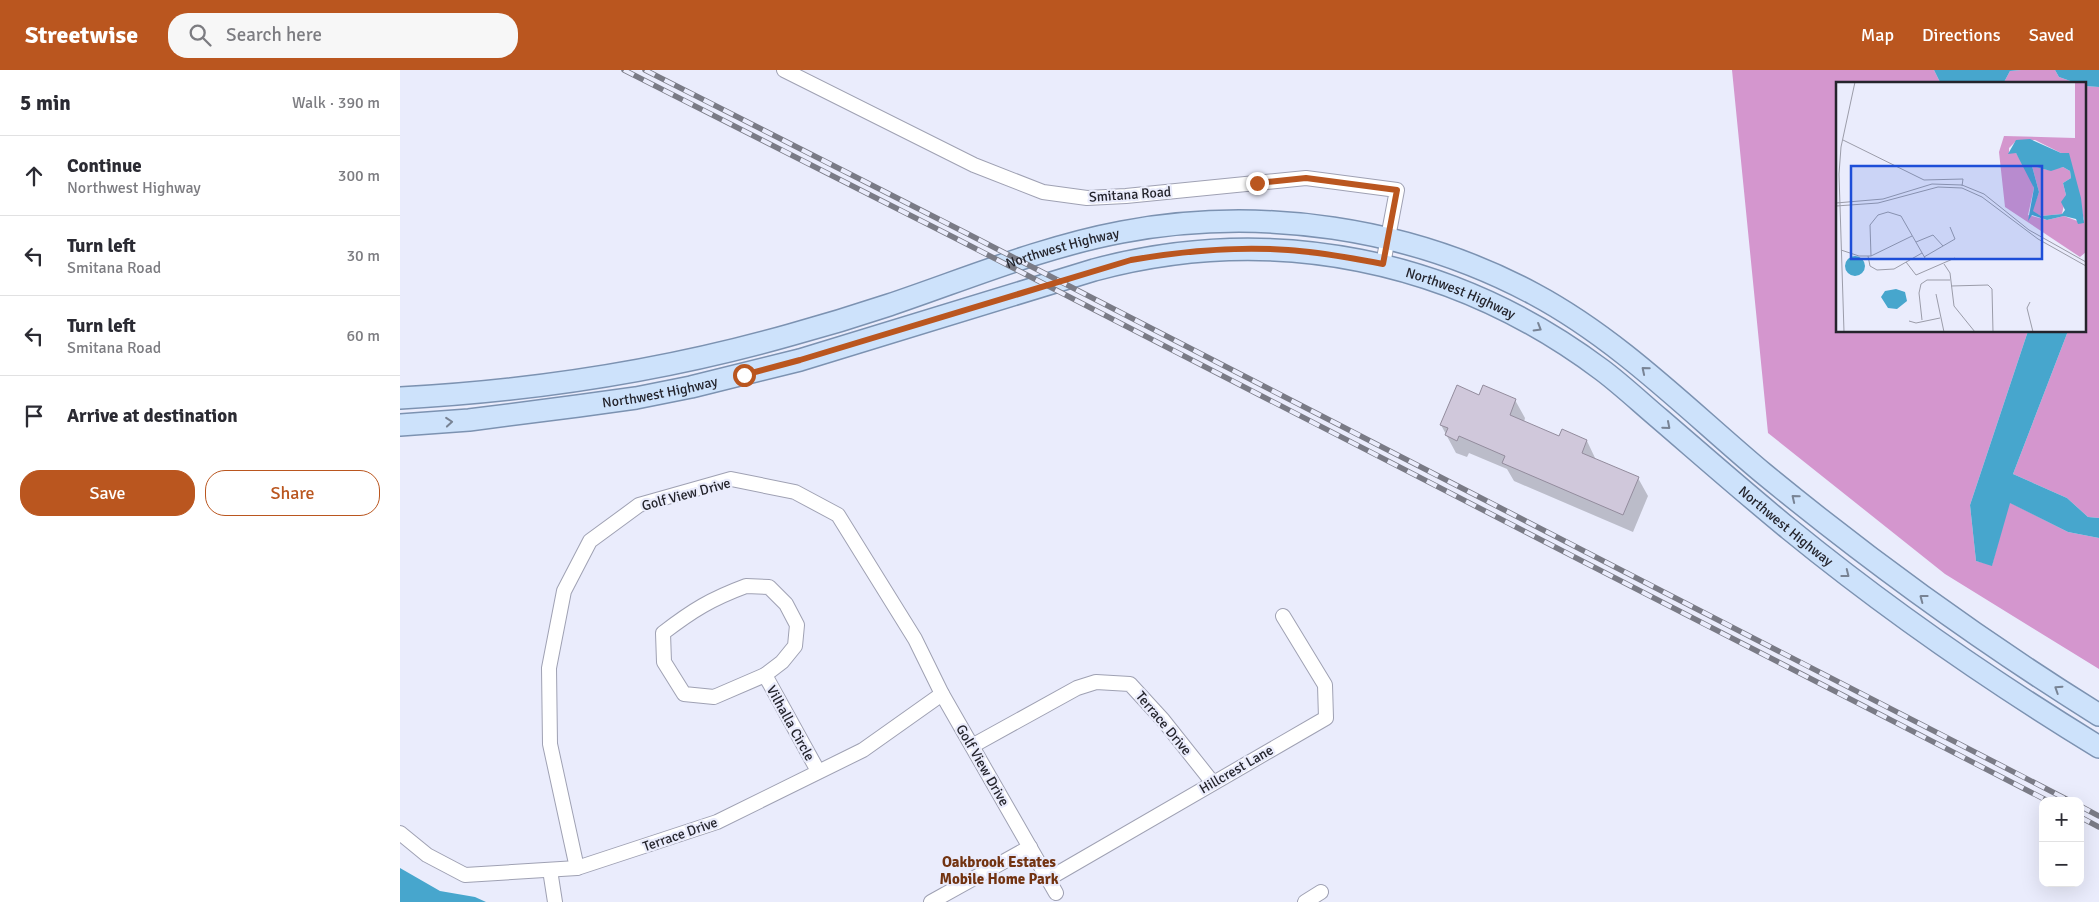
<!DOCTYPE html>
<html lang="en">
<head>
<meta charset="utf-8">
<style>
  body { margin:0; font-family:Signika,sans-serif; background:#f7f7f7; color:#2b2b33 }
  .controls { position:absolute; right:15px; bottom:15px; display:grid; overflow:hidden; border-radius:10px; box-shadow:0 5px 20px #0002 }
  .controls button { width:45px; height:45px; display:grid; place-items:center; padding:0; border:0; border-bottom:1px solid #e1e1e2; background:#fff; color:#2b2b33; font:25px sans-serif }
  .stop { position:absolute; width:15px; height:15px; margin:-11px; border:4px solid #ba561f; border-radius:50%; background:#fff }
  .stop.end { background:#ba561f; border-color:#fff; box-shadow:0 1px 5px #0008 }
  .list { margin:0; padding:0; list-style:none }
  h2 { display:flex; justify-content:space-between; align-items:center; height:65px; margin:0; padding:0 20px; font-size:21px }
  h2 small { font-size:16px; font-weight:400; color:#7c7c81 }
  .list li { display:grid; grid-template-columns:32px 1fr auto; gap:15px; align-items:center; box-sizing:border-box; height:80px; padding:0 20px; border-top:1px solid #e1e1e2 }
  .list b { display:block; font-size:19px; white-space:nowrap }
  .list p { margin:0; font-size:16px; white-space:nowrap; color:#7c7c81 }
  .list em { font-size:16px; font-style:normal; color:#7c7c81 }
  .actions { display:flex; gap:10px; padding:15px 20px }
  .actions a { flex:1; padding:11px 0; border:1px solid #ba561f; border-radius:20px; text-align:center; font-size:18px; color:#ba561f }
  .actions .main { background:#ba561f; color:#fff }
  .icon { flex:none; width:28px; height:28px; fill:none; stroke:currentColor; stroke-width:2; stroke-linecap:round; stroke-linejoin:round }
  .map { position:relative; flex:none; width:1699px; height:832px; overflow:hidden }
  header { display:flex; align-items:center; gap:30px; box-sizing:border-box; height:70px; padding:0 25px; background:#ba561f; color:#fff }
  header strong { font-size:24px }
  nav { display:flex; gap:28px; margin-inline-start:auto; font-size:18px }
  .search { width:350px; height:45px; background:#f7f7f7; display:flex; align-items:center; gap:12px; box-sizing:border-box; padding:0 18px; border-radius:20px; color:#7c7c81; font-size:19px }
  main { display:flex }
  aside { flex:1; background:#fff }
  .map>svg:first-child { display:block }
</style>
</head>
<body>
<header>
<strong>Streetwise</strong>
<div class="search"><svg class="icon" aria-label="search" viewBox="0 0 24 24"><circle cx="10" cy="10" r="6"/><path d="M15 15l6 6"/></svg>Search here</div>
<nav><a>Map</a><a>Directions</a><a>Saved</a></nav>
</header>
<main>
<aside>
<h2>5 min<small>Walk · 390 m</small></h2>
<ul class="list">
<li><svg class="icon" aria-label="ahead" viewBox="0 0 24 24"><path d="M12 20V5M6 11l6-6 6 6"/></svg><div><b>Continue</b><p>Northwest Highway</p></div><em>300 m</em></li>
<li><svg class="icon" aria-label="left" viewBox="0 0 24 24"><path d="M17 20v-9H6M10 6l-5 5 5 5"/></svg><div><b>Turn left</b><p>Smitana Road</p></div><em>30 m</em></li>
<li><svg class="icon" aria-label="left" viewBox="0 0 24 24"><path d="M17 20v-9H6M10 6l-5 5 5 5"/></svg><div><b>Turn left</b><p>Smitana Road</p></div><em>60 m</em></li>
<li><svg class="icon" aria-label="arrive" viewBox="0 0 24 24"><path d="M6 21V4h12l-3 4 3 4H6"/></svg><div><b>Arrive at destination</b></div></li>
</ul>
<div class="actions"><a class="main">Save</a><a>Share</a></div>
</aside>
<div class="map">
<svg width="1699" height="832" viewBox="0 0 1699 832">
  <rect width="100%" height="100%" fill="#eaecfc"/>
  <g fill="#d496ce">
    <path d="M1332,0H1534L1541,14H1438V261H1628L1570,435L1576,491L1592,495L1609,432L1668,462L1699,468V599L1545,504L1368,363Z"/>
    <path d="M1621,0H1655L1659,7L1679,14H1603L1610,1Z"/>
    <path d="M1685,16L1699,17V448L1688,447L1667,428L1613,404L1668,261H1685Z"/>
  </g>
  <g fill="#47a6cd">
    <path d="M1534,0H1621L1610,1L1603,14H1541Z"/>
    <path d="M1655,0H1699V17L1685,16V14H1679L1659,7Z"/>
    <path d="M1628,261H1668L1613,404L1667,428L1688,447L1699,448V468L1668,462L1610,433L1592,496L1576,491L1570,435Z"/>
    <path d="M0,798L40,821L75,827L86,832H0Z"/>
  </g>
  <path fill="#0003" d="M1080,326L1115,330L1125,348L1124,352L1160,368L1187,371L1196,390L1238,408L1248,426L1233,462L1114,411L1107,399L1069,383L1067,387L1056,383L1041,355Z"/>
  <path fill="#d0c8db" stroke="#938c9d" d="M1057,315L1079,325L1083,315L1116,329L1110,345L1159,366L1162,359L1187,370L1182,383L1239,407L1223,445L1102,393L1105,386L1059,366L1057,371L1045,365L1048,358L1040,355Z"/>
  <g fill="none" stroke-linecap="round" stroke-linejoin="round">
    <defs>
      <g id="minor">
        <path d="M384,0L574,95L643,122L687,128L726,126L906,108L997,120L983,194"/>
        <path d="M346,516L369,517L386,534L397,555L395,576L382,592L365,605L314,627L284,624L264,592L263,563C293,540 311,529 346,516Z"/>
        <path d="M365,605L418,701"/>
        <path d="M572,676L677,618L696,612L730,614L763,650L813,713"/>
        <path d="M0,763L27,785L65,805L177,798L317,752L463,680L542,624"/>
        <path d="M177,798L150,674L149,598L164,521L190,471L239,435L331,409L395,422L438,445L515,569L542,624L656,823"/>
        <path d="M150,800L155,832"/>
        <path d="M648,809L926,648L925,615L883,546"/>
        <path d="M531,832L630,777"/>
        <path d="M905,832L921,822"/>
      </g>
      <g id="primary">
        <path id="s1" d="M0,328C131,321 263,301 390,265C423,256 456,246 489,235C566,209 642,177 722,162C861,136 1009,157 1134,224C1220,270 1289,341 1363,403C1470,491 1582,572 1699,645"/>
        <path id="s2" d="M0,355L69,350L178,336L236,328L291,317L400,290L694,200C873,152 1054,189 1202,300C1222,315 1241,333 1260,349C1303,386 1345,423 1389,459C1487,539 1591,611 1699,677"/>
      </g>
    </defs>
    <use href="#minor" stroke="#9fa1b3" stroke-width="16"/>
    <use href="#primary" stroke="#7c92b1" stroke-width="24"/>
    <use href="#minor" stroke="#fff" stroke-width="14"/>
    <use href="#primary" stroke="#cde2fb" stroke-width="21"/>
    <defs>
      <g id="rail">
        <path d="M224,0L555,168L1648,731"/>
        <path d="M245,0L568,164L1670,731"/>
        <path d="M1680,736L1699,746"/>
        <path d="M1680,747L1699,757"/>
      </g>
    </defs>
    <use href="#rail" stroke="#7a7b86" stroke-width="5.5"/>
    <use href="#rail" stroke="#eaecfc" stroke-width="4" stroke-dasharray="11" stroke-linecap="butt"/>
  </g>
  <defs><path id="oneway-chevron" d="M-2-3.5L2.5 0L-2 3.5" fill="none" stroke-width="1.6" stroke-linecap="round" stroke-linejoin="round" transform="scale(1.25)"/></defs>
  <g stroke="#788394">
    <use href="#oneway-chevron" transform="translate(1138 258) rotate(31)"/>
    <use href="#oneway-chevron" transform="translate(1245 300) rotate(-140)"/>
    <use href="#oneway-chevron" transform="translate(49 352) rotate(-5)"/>
    <use href="#oneway-chevron" transform="translate(1267 356) rotate(41)"/>
    <use href="#oneway-chevron" transform="translate(1395 428) rotate(-141)"/>
    <use href="#oneway-chevron" transform="translate(1446 504) rotate(38)"/>
    <use href="#oneway-chevron" transform="translate(1523 528) rotate(-143)"/>
    <use href="#oneway-chevron" transform="translate(1658 619) rotate(-147)"/>
  </g>
  <g fill="none" stroke-linecap="round" stroke-linejoin="round">
    <path stroke="#ba561f" stroke-width="6" d="M344,305L400,290L731,190C783,181 836,176 888,180C920,182 952,188 983,194L997,120L906,108L857,113"/>
  </g>
  <g text-anchor="middle" stroke-width="4.5" stroke-linejoin="round" paint-order="stroke">
    <g font-size="14" fill="#24242c" stroke="#eaecfc">
      <text transform="translate(730 124) rotate(-4)" y="5">Smitana Road</text>
      <text dy="5" stroke="none"><textPath href="#s1" startOffset="682">Northwest Highway</textPath></text>
      <text dy="5" stroke="none"><textPath href="#s2" startOffset="1088">Northwest Highway</textPath></text>
      <text dy="5" stroke="none"><textPath href="#s2" startOffset="262">Northwest Highway</textPath></text>
      <text transform="translate(286 424) rotate(-15)" y="5">Golf View Drive</text>
      <text dy="5" stroke="none"><textPath href="#s2" startOffset="1491">Northwest Highway</textPath></text>
      <text transform="translate(391 653) rotate(61)" y="5">Vilhalla Circle</text>
      <text transform="translate(764 653) rotate(50)" y="5">Terrace Drive</text>
      <text transform="translate(583 695) rotate(60)" y="5">Golf View Drive</text>
      <text transform="translate(836 699) rotate(-30)" y="5">Hillcrest Lane</text>
      <text transform="translate(280 764) rotate(-19)" y="5">Terrace Drive</text>
    </g>
    <g font-size="15" font-weight="bold" fill="#723311" stroke="#eaecfc">
      <text x="599" y="797">Oakbrook Estates<tspan x="599" dy="17">Mobile Home Park</tspan></text>
    </g>
  </g>
  <g transform="translate(1436 12)">
    <rect width="250" height="250" fill="#eaecfc"/>
    <path d="M239,0H250V170L244,175L169,125L163,70L168,54L239,56ZM199,58L233,75L248,138L244,140L228,134L211,138L192,133L198,106L192,90L180,71H173V66L179,60ZM196,84L212,88L227,85L234,89L235,96L227,101L230,113L226,132L205,134L196,129L203,110Z" fill="#d496ce" fill-rule="evenodd"/>
    <path d="M194,57L225,71H233L245,116L248,141L242,142L240,137L228,134L211,138L196,133L192,139L198,106L180,71L172,72L180,58ZM196,84L215,89L227,85L234,89L235,96L227,101L230,113L225,120L229,128L226,132L205,134L197,129L203,110ZM9 184a10 10 0 1 1 20 0a10 10 0 1 1-20 0ZM60,207L69,210L71,219L61,227L52,226L45,215L49,209Z" fill="#47a6cd" fill-rule="evenodd"/>
    <path fill="none" stroke="#9b9ca9" stroke-width="1" d="M7,58L88,98L127,97L126,104M0,121L47,117L96,102L126,103L148,112L193,148L250,180M0,124L42,121L102,105L126,106L146,115L202,157L250,184M80,160L97,153L107,164M5,168L23,174H35L76,154M32,174L34,184L41,188L58,187L86,171M35,174L34,143L42,133L52,130L65,134L89,176M88,175L119,157L114,145M70,180L80,193L119,176M108,182L114,191L118,224L139,250M115,204L152,203L156,207L157,250M100,212L108,250M194,220L191,226L197,250M86,238L83,211L85,202L91,198H114M73,239L80,241L104,236M8,250L3,92L5,65L19,0"/>
    <path fill="#1d4ed8" fill-opacity="0.15" stroke="#1d4ed8" stroke-width="2.5" d="M15,84H206V177H15Z"/>
    <rect width="250" height="250" fill="none" stroke="#24242c" stroke-width="2.5"/>
  </g>
</svg>
<div class="controls">
<button>+</button>
<button>−</button>
</div>
<div class="stop" style="left:344px;top:305px"></div>
<div class="stop end" style="left:857px;top:113px"></div>
</div>
</main>
</body>
</html>
